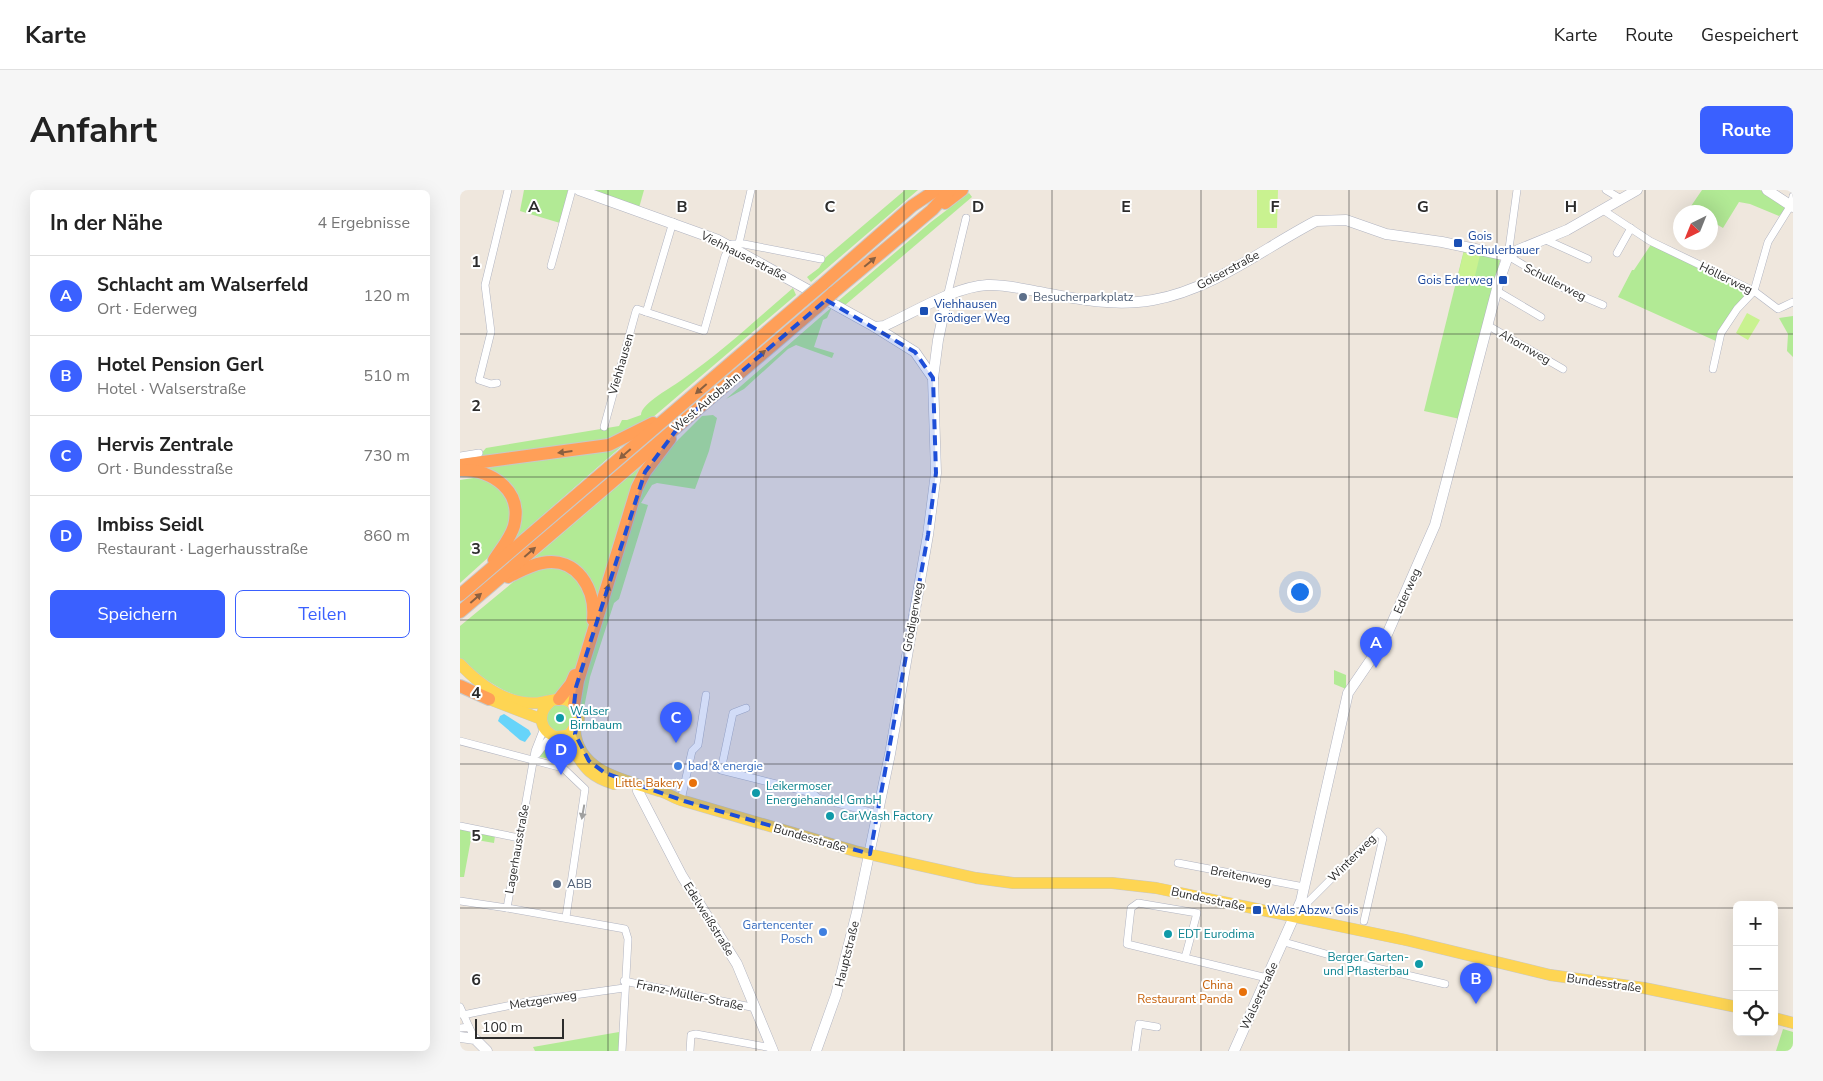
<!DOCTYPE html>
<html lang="de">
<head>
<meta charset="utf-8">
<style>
  body { margin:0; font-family:"Nunito Sans",sans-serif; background:#f6f6f6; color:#222 }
  .controls { position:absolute; right:15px; bottom:15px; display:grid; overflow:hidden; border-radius:8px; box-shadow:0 5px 20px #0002 }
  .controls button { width:45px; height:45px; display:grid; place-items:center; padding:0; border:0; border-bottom:1px solid #e0e0e0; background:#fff; color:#222; font:25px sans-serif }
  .compass { position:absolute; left:1213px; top:15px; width:45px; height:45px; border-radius:50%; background:#fff; box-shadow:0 5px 20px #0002; rotate:223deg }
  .scale { position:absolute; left:15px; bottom:12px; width:89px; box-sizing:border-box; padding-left:5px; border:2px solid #2c2c2c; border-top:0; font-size:14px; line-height:18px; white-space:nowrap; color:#2c2c2c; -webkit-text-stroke:4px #fff; paint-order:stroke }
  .you { position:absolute; left:839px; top:401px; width:18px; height:18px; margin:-12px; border:4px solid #fff; border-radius:50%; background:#1a73e8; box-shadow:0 0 0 8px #1a73e833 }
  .badge { display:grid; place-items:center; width:32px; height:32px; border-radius:50%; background:#3a60ff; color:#fff; font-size:16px; font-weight:700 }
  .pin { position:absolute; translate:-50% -41px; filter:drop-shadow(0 1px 2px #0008) }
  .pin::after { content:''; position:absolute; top:26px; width:18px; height:15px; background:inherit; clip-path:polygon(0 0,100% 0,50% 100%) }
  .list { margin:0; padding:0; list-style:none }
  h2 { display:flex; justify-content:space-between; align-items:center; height:65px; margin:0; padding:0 20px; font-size:21px }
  h2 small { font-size:16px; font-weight:400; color:#767676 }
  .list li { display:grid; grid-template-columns:32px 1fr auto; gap:15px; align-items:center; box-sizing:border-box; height:80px; padding:0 20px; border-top:1px solid #e0e0e0 }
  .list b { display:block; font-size:19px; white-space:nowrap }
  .list p { margin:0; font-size:16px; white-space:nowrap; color:#767676 }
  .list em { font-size:16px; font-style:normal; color:#767676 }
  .actions { display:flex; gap:10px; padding:15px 20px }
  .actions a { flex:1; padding:11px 0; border:1px solid #3a60ff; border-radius:8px; text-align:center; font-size:18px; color:#3a60ff }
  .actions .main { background:#3a60ff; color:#fff }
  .icon { flex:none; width:28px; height:28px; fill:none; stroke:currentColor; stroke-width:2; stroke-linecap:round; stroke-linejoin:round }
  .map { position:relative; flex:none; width:1333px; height:861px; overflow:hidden; border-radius:8px }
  header { display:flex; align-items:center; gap:30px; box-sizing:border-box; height:70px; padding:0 25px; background:#fff; border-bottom:1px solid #e0e0e0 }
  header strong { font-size:24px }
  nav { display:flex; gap:28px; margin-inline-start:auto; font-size:18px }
  .intro { display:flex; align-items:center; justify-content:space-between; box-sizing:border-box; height:120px; padding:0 30px }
  h1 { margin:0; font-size:35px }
  .button { padding:12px 22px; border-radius:8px; background:#3a60ff; color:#fff; font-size:18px; font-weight:700 }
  main { display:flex; gap:30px; padding:0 30px }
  aside { flex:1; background:#fff; border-radius:8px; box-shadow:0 5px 20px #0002 }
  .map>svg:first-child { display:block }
</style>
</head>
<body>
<header>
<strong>Karte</strong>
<nav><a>Karte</a><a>Route</a><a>Gespeichert</a></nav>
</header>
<div class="intro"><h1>Anfahrt</h1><a class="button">Route</a></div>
<main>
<aside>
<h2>In der Nähe<small>4 Ergebnisse</small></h2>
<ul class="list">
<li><span class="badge">A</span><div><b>Schlacht am Walserfeld</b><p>Ort · Ederweg</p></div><em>120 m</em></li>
<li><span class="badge">B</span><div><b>Hotel Pension Gerl</b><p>Hotel · Walserstraße</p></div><em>510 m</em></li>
<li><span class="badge">C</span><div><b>Hervis Zentrale</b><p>Ort · Bundesstraße</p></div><em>730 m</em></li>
<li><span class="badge">D</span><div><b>Imbiss Seidl</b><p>Restaurant · Lagerhausstraße</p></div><em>860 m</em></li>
</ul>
<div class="actions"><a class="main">Speichern</a><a>Teilen</a></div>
</aside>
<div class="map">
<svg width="1333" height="861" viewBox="0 0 1333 861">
  <rect width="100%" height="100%" fill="#efe7dd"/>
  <g fill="#b2ea95">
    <path d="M64,0H108L100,33L60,21Z"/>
    <path d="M129,0H184L179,18Z"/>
    <path d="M445,0H458L351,92L347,87L359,78L365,68Z"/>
    <path d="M1242,0H1300L1325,16V20L1319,26L1290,14L1279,12L1263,38L1251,31L1250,22H1236L1229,19Z"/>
    <path d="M509,3L512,7L384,116L377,112L471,32Z"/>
    <path d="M1194,50L1289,102L1258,152L1158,107L1172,80H1174Z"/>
    <path d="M1004,60L1036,65L1040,71L1000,229L964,221Z"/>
    <path d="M333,98L336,105L185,234L148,250L0,269L20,265L26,258L159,236L162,230H167L181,225C181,213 213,197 223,189C262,162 297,129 333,98Z"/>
    <path d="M372,117L367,128L363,130L354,157L374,163L372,168L336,155L328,159L284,199L266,209Z"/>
    <path d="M1333,126V167L1327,161L1328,144L1319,128Z"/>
    <path d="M253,225L257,228L249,261L235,299L197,293L192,295L181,313L188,315L159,409L154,413L130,487L123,523L118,512V499L182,301L194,277L216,252L242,226Z"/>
    <path d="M170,249L52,352L57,317L20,278Z"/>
    <path d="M186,272L139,417L124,383L69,372Z"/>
    <path d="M27,286L48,306L51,335L32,364L0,393V290Z"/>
    <path d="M92,374L122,391C124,404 131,423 129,436C128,445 124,454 121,462C118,472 115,485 109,494C83,533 22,491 0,468V436L52,393L66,383Z"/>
    <path d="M874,480L886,485V499L874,494Z"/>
    <path d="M106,514L113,520L114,535L101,543L88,537L86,523L92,515Z"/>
    <path d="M93,551L102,552L109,565L98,570L79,567L88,554Z"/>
    <path d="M0,639L35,646L34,653L11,649L4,687H0Z"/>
    <path d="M1323,839L1333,842V861H1316Z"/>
    <path d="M159,842V861H75L73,857Z"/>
  </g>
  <g fill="#c9f290">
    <path d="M797,0H818L817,38H797Z"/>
    <path d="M1004,61L1020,65L1014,90L998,86Z"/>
    <path d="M1287,123L1300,130L1288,150L1276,143Z"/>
  </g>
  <path fill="#67d4fa" d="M44,524L69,540L71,544L65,552L60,550L38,531L40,526Z"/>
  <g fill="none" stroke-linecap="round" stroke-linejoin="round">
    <defs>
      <g id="street">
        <path d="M1057,0L1048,66L1103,98L1143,115"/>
        <path d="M1146,0L1161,9"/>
        <path d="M1143,20L1190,51L1294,101L1318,119L1333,112"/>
        <path d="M1086,50L1128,69"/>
        <path d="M279,53L291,0"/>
        <path d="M1157,63L1171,38"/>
        <path d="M91,76L112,0"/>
        <path d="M1037,101L1081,127"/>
        <path d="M487,107L506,28"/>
        <path d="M186,122L244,141L265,66L272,54H284L361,69"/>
        <path d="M1027,135L1103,179"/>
        <path d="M1253,179L1261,143L1277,119L1294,101L1308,52L1331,15L1333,6"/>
        <path d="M37,193L31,194L19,190L31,142L25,95L48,0"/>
        <path d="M144,237L176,121L177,119L186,122L188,116L213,32"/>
        <path d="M0,266L19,263"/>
        <path d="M286,518L273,523L261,580L352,603L358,608L418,624"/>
        <path d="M84,538L75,561L47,718L165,739L168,749L162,861"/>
        <path d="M0,551L103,578L125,599L106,727"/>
        <path d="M77,564L87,551L96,547"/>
        <path d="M221,610L232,561L238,555L246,505"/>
        <path d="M0,636L59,648"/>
        <path d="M718,673L844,697"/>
        <path d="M0,711L47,718"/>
        <path d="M841,711L848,712L918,642L923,648L904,731"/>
        <path d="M824,752L908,776L985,794"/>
        <path d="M725,768L737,723L678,713L671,718L667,754L807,788"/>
        <path d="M164,791L296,818"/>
        <path d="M0,817L9,837"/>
        <path d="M3,825L71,811L164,798"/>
        <path d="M0,838L9,837L15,849"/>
        <path d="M230,861L231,845L236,844L312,858"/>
        <path d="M675,861L679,834L697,837"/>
      </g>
      <g id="secondary">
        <path d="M119,0L258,50L415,137L455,162L473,188L476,283L468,345L430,564L397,722L376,805L356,861"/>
        <path d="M1307,0L1333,17"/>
        <path d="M415,137L424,136C455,122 494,97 527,95C545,94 562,99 580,102C617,109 655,117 693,110C754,99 802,59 856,31L886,30L926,44L982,52L1048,66L1058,60L1107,40L1177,0"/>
        <path d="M473,188L478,150L487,107"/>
        <path d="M178,601L222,686L277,774L313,861"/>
        <path d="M0,847L15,849L27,861"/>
        <path d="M774,861L841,711L888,503L925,449L975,335L1039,91L1048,66"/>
      </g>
      <g id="primary">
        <path d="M0,474C19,494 46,514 75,513C85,513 96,507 106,510C116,513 119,522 119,531L109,545L96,547C79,540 77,523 90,512"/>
        <path d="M22,503L29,509L81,529"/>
        <path d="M115,540C118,583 166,590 199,601C208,603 215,609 224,611L395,661L516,688L553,693H652L696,698L946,750L1090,785L1184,798L1277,817"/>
        <path d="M104,547C123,571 122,584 154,594"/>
        <path d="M1314,828L1333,833"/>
      </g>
      <g id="highway">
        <path d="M485,13L502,0"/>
        <path d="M362,95L452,16L476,0"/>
        <path d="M373,103L472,20L490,0"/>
        <path d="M0,275L149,255L193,233"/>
        <path d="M1,280C33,280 63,301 54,336C50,349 41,359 34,370"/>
        <path d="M48,387C59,382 70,375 82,373C117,366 136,399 133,430"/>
        <path d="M0,405L344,110"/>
        <path d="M0,422L356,118"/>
        <path d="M0,496L29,509"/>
        <path d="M99,509L111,494L115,485"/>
        <path d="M114,515L118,491L177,298L185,282L210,249"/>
      </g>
    </defs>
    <use href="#street" stroke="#b1b4c1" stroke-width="8"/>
    <use href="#secondary" stroke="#b1b4c1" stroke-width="11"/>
    <use href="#primary" stroke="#c8c8c8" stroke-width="12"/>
    <use href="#highway" stroke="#c8c8c8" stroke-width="14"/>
    <use href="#street" stroke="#fff" stroke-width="7"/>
    <use href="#secondary" stroke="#fff" stroke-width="10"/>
    <use href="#primary" stroke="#fed553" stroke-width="11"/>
    <use href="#highway" stroke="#ff9f58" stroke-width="12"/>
    <defs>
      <g id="highway-bridge">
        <path d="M344,110L362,95"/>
        <path d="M356,118L373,103"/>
      </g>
    </defs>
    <use href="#highway-bridge" stroke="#c8c8c8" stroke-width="14" stroke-linecap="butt"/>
    <use href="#highway-bridge" stroke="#ff9f58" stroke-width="12"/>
  </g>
  <defs><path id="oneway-solid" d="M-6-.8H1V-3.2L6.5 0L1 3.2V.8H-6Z" transform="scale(1.25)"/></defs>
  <g fill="#8b6040">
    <use href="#oneway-solid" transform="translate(410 72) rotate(-40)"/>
    <use href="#oneway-solid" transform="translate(300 165) rotate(-40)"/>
    <use href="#oneway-solid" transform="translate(241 199) rotate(139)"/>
    <use href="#oneway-solid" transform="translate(105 262) rotate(173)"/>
    <use href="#oneway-solid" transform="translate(165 264) rotate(139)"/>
    <use href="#oneway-solid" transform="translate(70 362) rotate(-41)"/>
    <use href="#oneway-solid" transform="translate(147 401) rotate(-74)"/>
    <use href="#oneway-solid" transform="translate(16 408) rotate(-41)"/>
  </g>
  <use fill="#a0a0a0" href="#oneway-solid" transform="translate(123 622) rotate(100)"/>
  <path fill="#1d4ed8" fill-opacity="0.2" stroke="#1d4ed8" stroke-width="4" stroke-dasharray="10 6" stroke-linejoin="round" d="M366,110L455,162L473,188L476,283L468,345L410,664L224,611L145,583L129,571L115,544L119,527L114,515L116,497L185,282L223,231Z"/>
  <path fill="none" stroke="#2c2c2c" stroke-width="1" stroke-opacity="0.55" d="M148,0V861M296,0V861M444,0V861M592,0V861M741,0V861M889,0V861M1037,0V861M1185,0V861M0,144H1333M0,287H1333M0,430H1333M0,574H1333M0,718H1277M1314,718H1333"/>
  <g fill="#1a4fb4" stroke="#fff" stroke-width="2">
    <rect x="993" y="48" width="10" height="10" rx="2.5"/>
    <rect x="1038" y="85" width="10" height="10" rx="2.5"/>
    <rect x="459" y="116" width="10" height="10" rx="2.5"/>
    <rect x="792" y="715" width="10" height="10" rx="2.5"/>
  </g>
  <g fill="#5c6f8a" stroke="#fff" stroke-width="2">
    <circle cx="563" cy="107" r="5"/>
    <circle cx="97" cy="694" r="5"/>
  </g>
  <g fill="#0f9aa8" stroke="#fff" stroke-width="2">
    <circle cx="100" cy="528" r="5"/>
    <circle cx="296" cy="603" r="5"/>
    <circle cx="370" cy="626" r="5"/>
    <circle cx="708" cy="744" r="5"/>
    <circle cx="959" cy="774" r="5"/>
  </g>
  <g fill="#3f7fe0" stroke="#fff" stroke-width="2">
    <circle cx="218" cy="576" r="5"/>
    <circle cx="363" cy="742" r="5"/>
  </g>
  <g fill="#e8710a" stroke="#fff" stroke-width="2">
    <circle cx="233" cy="593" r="5"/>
    <circle cx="783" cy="802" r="5"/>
  </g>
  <g text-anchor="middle" stroke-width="4" stroke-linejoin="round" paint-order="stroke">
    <g font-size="12" fill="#164399" stroke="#fff" text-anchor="start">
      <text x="1008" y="50">Gois<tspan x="1008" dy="14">Schulerbauer</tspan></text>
      <text x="1033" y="94" text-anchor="end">Gois Ederweg</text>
      <text x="474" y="118">Viehhausen<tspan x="474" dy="14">Grödiger Weg</tspan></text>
      <text x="807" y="724">Wals Abzw. Gois</text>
    </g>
    <g font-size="12" fill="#2c2c2c" stroke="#fff">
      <text transform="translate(284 66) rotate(27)" y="4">Viehhauserstraße</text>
      <text transform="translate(768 80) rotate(-28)" y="4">Goiserstraße</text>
      <text transform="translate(1266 88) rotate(26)" y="4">Höllerweg</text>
      <text transform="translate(1095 92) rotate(27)" y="4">Schullerweg</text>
      <text transform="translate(1065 157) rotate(30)" y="4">Ahornweg</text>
      <text transform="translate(161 174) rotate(-74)" y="4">Viehhausen</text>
      <text transform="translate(246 212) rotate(-40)" y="4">West Autobahn</text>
      <text transform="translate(947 401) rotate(-66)" y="4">Ederweg</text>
      <text transform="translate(453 427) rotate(-80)" y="4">Grödigerweg</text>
      <text transform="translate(350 648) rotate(16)" y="4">Bundesstraße</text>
      <text transform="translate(57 659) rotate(-80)" y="4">Lagerhausstraße</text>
      <text transform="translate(892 668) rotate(-45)" y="4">Winterweg</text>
      <text transform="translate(781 686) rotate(11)" y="4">Breitenweg</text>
      <text transform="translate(748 709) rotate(12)" y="4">Bundesstraße</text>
      <text transform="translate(249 729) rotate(58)" y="4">Edelweißstraße</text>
      <text transform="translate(387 764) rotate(-76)" y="4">Hauptstraße</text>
      <text transform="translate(1144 793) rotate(8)" y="4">Bundesstraße</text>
      <text transform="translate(230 805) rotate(12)" y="4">Franz-Müller-Straße</text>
      <text transform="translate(799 806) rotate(-65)" y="4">Walserstraße</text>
      <text transform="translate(83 810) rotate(-9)" y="4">Metzgerweg</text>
    </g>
    <g font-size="12" fill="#4e5e75" stroke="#fff" text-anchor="start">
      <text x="573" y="111">Besucherparkplatz</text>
      <text x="107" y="698">ABB</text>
    </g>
    <g font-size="12" fill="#0d838f" stroke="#fff" text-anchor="start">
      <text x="110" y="525">Walser<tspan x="110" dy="14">Birnbaum</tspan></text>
      <text x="306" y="600">Leikermoser<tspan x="306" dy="14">Energiehandel GmbH</tspan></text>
      <text x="380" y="630">CarWash Factory</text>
      <text x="718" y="748">EDT Eurodima</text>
      <text x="949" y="771" text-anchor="end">Berger Garten-<tspan x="949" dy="14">und Pflasterbau</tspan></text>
    </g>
    <g font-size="12" fill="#366cbe" stroke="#fff" text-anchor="start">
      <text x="228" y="580">bad &amp; energie</text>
      <text x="353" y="739" text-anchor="end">Gartencenter<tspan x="353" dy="14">Posch</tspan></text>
    </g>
    <g font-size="12" fill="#c56008" stroke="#fff" text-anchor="end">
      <text x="223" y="597">Little Bakery</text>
      <text x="773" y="799">China<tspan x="773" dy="14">Restaurant Panda</tspan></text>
    </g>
  </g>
  <g font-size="16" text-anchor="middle" font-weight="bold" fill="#2c2c2c" stroke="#fff" stroke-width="4" stroke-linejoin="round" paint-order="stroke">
    <text x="74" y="22">A</text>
    <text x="222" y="22">B</text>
    <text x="370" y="22">C</text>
    <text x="518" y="22">D</text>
    <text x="666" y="22">E</text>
    <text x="815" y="22">F</text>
    <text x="963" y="22">G</text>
    <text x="1111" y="22">H</text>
    <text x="16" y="77">1</text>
    <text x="16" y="221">2</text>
    <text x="16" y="364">3</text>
    <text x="16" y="508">4</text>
    <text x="16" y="651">5</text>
    <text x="16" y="795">6</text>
  </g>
</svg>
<div class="controls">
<button>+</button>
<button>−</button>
<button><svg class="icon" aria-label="locate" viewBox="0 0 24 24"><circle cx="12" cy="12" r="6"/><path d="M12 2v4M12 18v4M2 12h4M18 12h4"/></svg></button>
</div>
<svg class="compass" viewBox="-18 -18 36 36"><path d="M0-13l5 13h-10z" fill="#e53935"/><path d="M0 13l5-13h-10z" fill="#767676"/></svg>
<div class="scale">100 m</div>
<div class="you"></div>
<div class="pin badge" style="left:916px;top:478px">A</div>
<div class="pin badge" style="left:1016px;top:814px">B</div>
<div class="pin badge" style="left:216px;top:553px">C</div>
<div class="pin badge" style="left:101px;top:585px">D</div>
</div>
</main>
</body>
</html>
